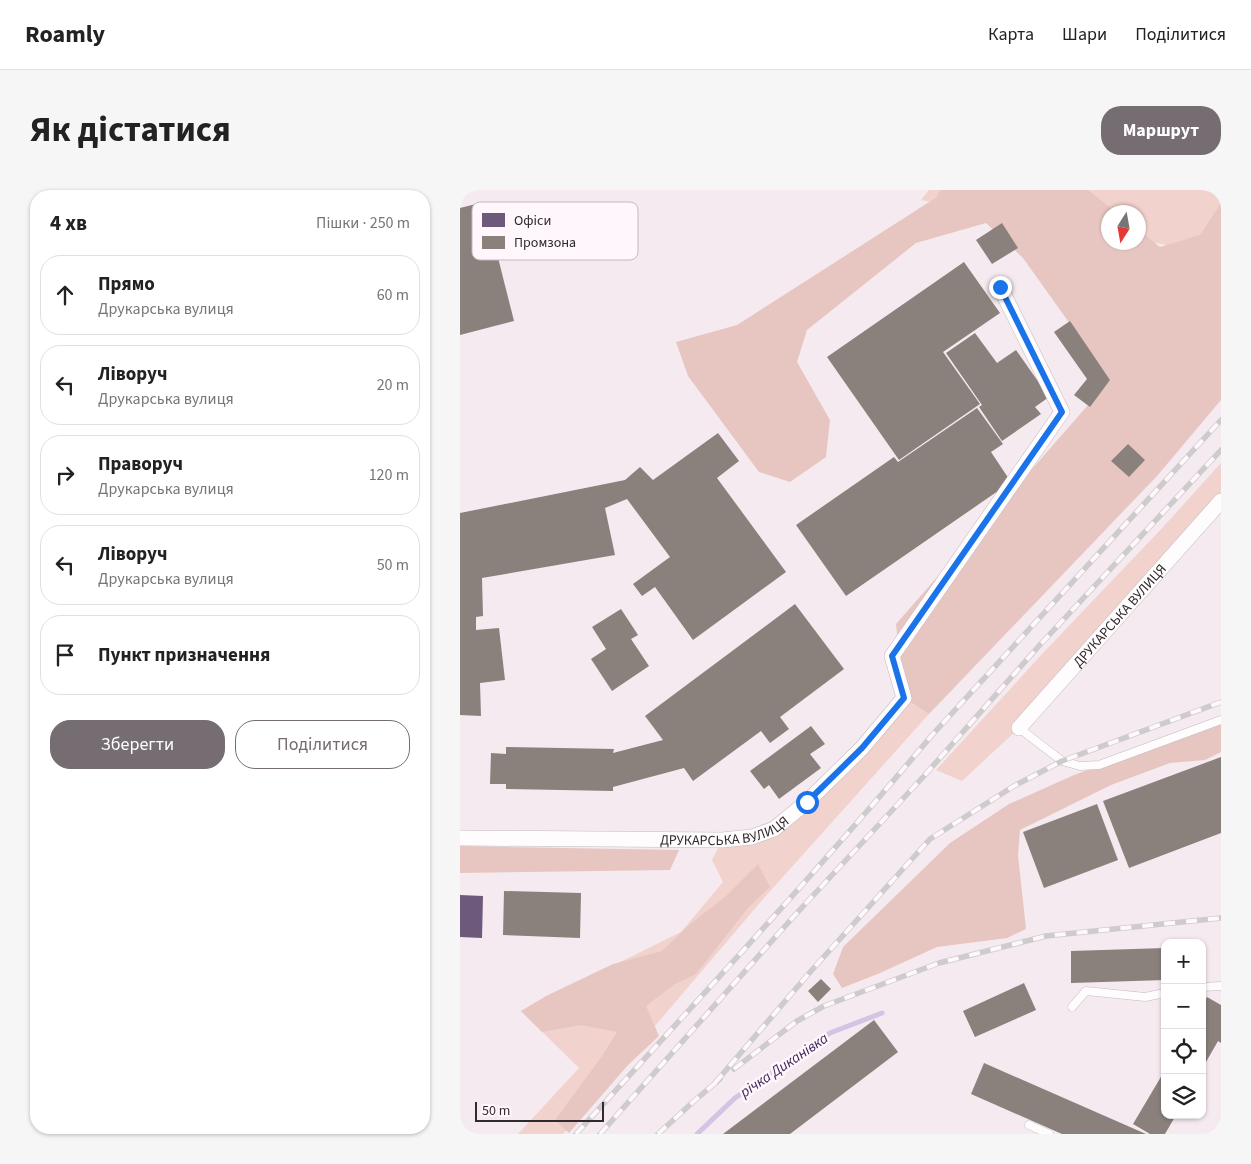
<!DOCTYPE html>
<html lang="uk">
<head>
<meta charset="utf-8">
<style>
  body { margin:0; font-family:"Source Sans 3",sans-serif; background:#f6f6f6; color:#222 }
  .controls { position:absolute; right:15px; bottom:15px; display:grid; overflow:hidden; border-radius:10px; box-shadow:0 1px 4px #0004 }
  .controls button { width:45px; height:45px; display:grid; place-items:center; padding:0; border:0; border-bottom:1px solid #e0e0e0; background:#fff; color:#222; font:25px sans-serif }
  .compass { position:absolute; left:641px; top:15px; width:45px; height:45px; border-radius:50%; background:#fff; box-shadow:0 1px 4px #0004; rotate:191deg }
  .scale { position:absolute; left:15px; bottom:12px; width:129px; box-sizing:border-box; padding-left:5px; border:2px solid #30292d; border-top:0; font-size:14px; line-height:18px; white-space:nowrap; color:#30292d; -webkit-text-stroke:4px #fff7fb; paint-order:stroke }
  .stop { position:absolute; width:15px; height:15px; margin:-11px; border:4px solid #1a73e8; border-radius:50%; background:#fff }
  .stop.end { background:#1a73e8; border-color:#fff; box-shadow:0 1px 5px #0008 }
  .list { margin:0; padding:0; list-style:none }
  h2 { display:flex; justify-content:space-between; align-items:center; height:65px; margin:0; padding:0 20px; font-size:21px }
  h2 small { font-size:16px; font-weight:400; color:#767676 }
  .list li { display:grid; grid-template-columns:32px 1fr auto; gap:15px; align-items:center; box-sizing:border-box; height:80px; margin:0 10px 10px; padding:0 10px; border:1px solid #e0e0e0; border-radius:20px }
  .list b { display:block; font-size:19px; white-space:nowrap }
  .list p { margin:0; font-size:16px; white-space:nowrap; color:#767676 }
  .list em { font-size:16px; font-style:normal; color:#767676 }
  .actions { display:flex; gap:10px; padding:15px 20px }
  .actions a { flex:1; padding:11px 0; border:1px solid #756d71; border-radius:20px; text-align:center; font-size:18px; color:#756d71 }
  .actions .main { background:#756d71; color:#fff }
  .icon { flex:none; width:28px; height:28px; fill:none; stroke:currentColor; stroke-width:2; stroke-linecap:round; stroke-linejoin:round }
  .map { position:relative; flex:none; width:761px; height:944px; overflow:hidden; border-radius:20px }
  header { display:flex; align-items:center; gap:30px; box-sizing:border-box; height:70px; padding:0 25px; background:#fff; border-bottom:1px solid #e0e0e0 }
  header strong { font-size:24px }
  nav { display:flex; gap:28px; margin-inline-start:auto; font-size:18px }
  .intro { display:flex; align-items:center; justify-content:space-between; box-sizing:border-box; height:120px; padding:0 30px }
  h1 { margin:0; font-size:35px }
  .button { padding:12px 22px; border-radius:20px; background:#756d71; color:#fff; font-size:18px; font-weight:700 }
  main { display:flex; gap:30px; padding:0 30px }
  aside { flex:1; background:#fff; border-radius:20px; box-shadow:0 1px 4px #0004 }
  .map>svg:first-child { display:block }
</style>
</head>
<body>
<header>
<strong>Roamly</strong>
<nav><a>Карта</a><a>Шари</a><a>Поділитися</a></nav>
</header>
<div class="intro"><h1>Як дістатися</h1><a class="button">Маршрут</a></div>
<main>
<aside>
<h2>4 хв<small>Пішки · 250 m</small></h2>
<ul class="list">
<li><svg class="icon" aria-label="ahead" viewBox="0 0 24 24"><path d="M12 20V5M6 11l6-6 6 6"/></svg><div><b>Прямо</b><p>Друкарська вулиця</p></div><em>60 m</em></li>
<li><svg class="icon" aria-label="left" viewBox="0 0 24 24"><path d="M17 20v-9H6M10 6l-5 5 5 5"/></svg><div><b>Ліворуч</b><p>Друкарська вулиця</p></div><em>20 m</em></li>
<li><svg class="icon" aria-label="right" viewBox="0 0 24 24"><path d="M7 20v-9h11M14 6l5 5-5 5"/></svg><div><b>Праворуч</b><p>Друкарська вулиця</p></div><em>120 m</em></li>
<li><svg class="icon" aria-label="left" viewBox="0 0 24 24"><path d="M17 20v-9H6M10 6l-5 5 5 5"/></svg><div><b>Ліворуч</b><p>Друкарська вулиця</p></div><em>50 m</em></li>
<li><svg class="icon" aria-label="arrive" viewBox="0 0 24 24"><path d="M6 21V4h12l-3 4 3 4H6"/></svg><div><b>Пункт призначення</b></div></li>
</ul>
<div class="actions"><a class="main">Зберегти</a><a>Поділитися</a></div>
</aside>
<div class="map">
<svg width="761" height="944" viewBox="0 0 761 944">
  <rect width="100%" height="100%" fill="#f5eaef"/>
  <g fill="#f2d2cd">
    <path d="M469,0H761V67L750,63L679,50L678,22H648V44L461,10Z"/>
    <path d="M761,273V312L559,538L502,591L476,580L584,462L704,336Z"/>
    <path d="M444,508L469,524L304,708L103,944H58L119,878L61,821L221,742L263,692L252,670L262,650L314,639Z"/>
  </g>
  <g fill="#e7c6c2">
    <path d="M480,0H628L656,22H648V52H678L679,40L700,57L740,45L761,13V210L697,286L469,524L444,508L436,434L650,190L563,68L526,33L456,53L347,140L337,172L370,230L366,267L330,292L299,282L228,186L216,152L277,135L477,7Z"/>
    <path d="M761,530V562L745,570L710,573L651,595L560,640L558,665L566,739L547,748L477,757L420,783L382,798L373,784L383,757L490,653L549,614L614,585Z"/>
    <path d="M0,656L219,660L210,680L0,683Z"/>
    <path d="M298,674L310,697L288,718L236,784L215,794L186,816L199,846L168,875L109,943L95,930L142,866L157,842L121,835L82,842L61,821L86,806L153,774L202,761L229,735L266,706Z"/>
  </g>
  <path fill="#6d597a" d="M0,705L23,706L22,748L0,747Z"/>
  <g fill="#8a817c">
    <path d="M24,12L54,131L0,145V18Z"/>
    <path d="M542,33L558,58L532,74L516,50Z"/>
    <path d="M504,72L540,123L483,162L520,214L439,270L367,167Z"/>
    <path d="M610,131L650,190L630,217L614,205L627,189L594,142Z"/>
    <path d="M515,143L537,173L556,160L589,207L575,217L581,224L542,251L519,217L522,215L486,163Z"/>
    <path d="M517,218L543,254L531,262L551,292L386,406L336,335L434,267L438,272Z"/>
    <path d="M258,243L279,271L257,288L326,382L233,450L195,397L182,406L173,394L210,367L167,309L145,318L155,365L22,388L23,426L16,427V440L39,438L45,490L20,493L21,526L0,525V323L165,290L180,277L193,290Z"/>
    <path d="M668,254L685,270L669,287L651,271Z"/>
    <path d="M335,414L384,479L320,527L329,539L310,553L301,541L233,591L224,578L153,597V601L46,599V594H30L31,563L46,564V557L154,559L153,563L203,550L185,526Z"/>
    <path d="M161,419L178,445L171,449L189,476L152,501L131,469L146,459L132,437Z"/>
    <path d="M351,536L365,554L350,564L361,578L319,609L309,595L304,599L290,581Z"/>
    <path d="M761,567V643L669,678L643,611Z"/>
    <path d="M637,614L658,670L584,698L563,642Z"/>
    <path d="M44,701L121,703L120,748L43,745Z"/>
    <path d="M705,758V790L611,793V761Z"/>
    <path d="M361,789L371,799L358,812L348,801Z"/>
    <path d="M564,793L576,820L515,847L503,821Z"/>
    <path d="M747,807L761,815V853L758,851L742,879V815Z"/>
    <path d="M414,830L438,862L330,944H263Z"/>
    <path d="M524,873L686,944H602L511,904Z"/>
    <path d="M705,880V925H716L705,944H690L673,934Z"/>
  </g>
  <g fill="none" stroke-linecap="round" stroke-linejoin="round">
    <path stroke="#d1c4e4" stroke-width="5" d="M237,944L275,908L370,843L422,823"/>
    <defs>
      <g id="lane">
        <path d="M559,538L602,571L620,576L639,575L761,530"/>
        <path d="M742,797L761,796"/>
        <path d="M612,817L626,801L685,807L705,803"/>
        <path d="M569,935L589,944"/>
      </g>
      <g id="street">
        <path id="s1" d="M559,538L761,311"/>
        <path id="s2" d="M0,648L262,650L292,647L314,639L347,612L402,558L444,508L432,466L602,222L540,97"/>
      </g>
    </defs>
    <use href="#lane" stroke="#c3bbbf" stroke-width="9"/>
    <use href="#street" stroke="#c3bbbf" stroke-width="16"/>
    <use href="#lane" stroke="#fefcfd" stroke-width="8"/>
    <use href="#street" stroke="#fefcfd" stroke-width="15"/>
    <defs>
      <g id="rail">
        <path d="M274,879L337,831L364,816L479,773L586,746L761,728"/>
        <path d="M255,893L351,781L470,649L554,596L602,571L761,512"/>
        <path d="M116,944C236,812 358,681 473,544L761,230"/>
        <path d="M140,944L335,725L464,586L578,457L761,260"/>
        <path d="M198,944L233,912L260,889"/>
      </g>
    </defs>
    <use href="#rail" stroke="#cdcbcb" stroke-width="5.5"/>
    <use href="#rail" stroke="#fff7fb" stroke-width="4" stroke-dasharray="11" stroke-linecap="butt"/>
  </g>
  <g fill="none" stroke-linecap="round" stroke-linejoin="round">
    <path stroke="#1a73e8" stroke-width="6" d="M347,612L402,558L444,508L432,466L602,222L540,97"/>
  </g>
  <g text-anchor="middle" stroke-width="5" stroke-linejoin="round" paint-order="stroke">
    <g font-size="14" fill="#30292d" stroke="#fff7fb">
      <text dy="5" stroke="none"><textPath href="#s1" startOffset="151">ДРУКАРСЬКА ВУЛИЦЯ</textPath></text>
      <text dy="5" stroke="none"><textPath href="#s2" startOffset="266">ДРУКАРСЬКА ВУЛИЦЯ</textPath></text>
    </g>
    <g font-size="15" font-style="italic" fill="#3e295e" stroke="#fff7fb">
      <text transform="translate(324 875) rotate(-34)" y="5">річка Диканівка</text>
    </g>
  </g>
  <rect x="12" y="12" width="166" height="58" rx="8" fill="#fff7fb" stroke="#c1b9bd" stroke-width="1"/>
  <rect x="22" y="23" width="23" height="14" fill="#6d597a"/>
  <rect x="22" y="46" width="23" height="13" fill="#8a817c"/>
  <g font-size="14" fill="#30292d">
    <text x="54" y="35">Офіси</text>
    <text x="54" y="57">Промзона</text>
  </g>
</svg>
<div class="controls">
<button>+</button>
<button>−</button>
<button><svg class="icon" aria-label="locate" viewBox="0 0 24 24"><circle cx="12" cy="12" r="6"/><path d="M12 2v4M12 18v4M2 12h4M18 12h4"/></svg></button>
<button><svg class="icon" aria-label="layers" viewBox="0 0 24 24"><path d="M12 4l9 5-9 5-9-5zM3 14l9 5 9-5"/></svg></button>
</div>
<svg class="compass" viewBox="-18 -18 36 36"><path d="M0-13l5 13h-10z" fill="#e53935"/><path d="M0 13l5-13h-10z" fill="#767676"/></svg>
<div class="scale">50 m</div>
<div class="stop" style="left:347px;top:612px"></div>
<div class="stop end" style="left:540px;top:97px"></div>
</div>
</main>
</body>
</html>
